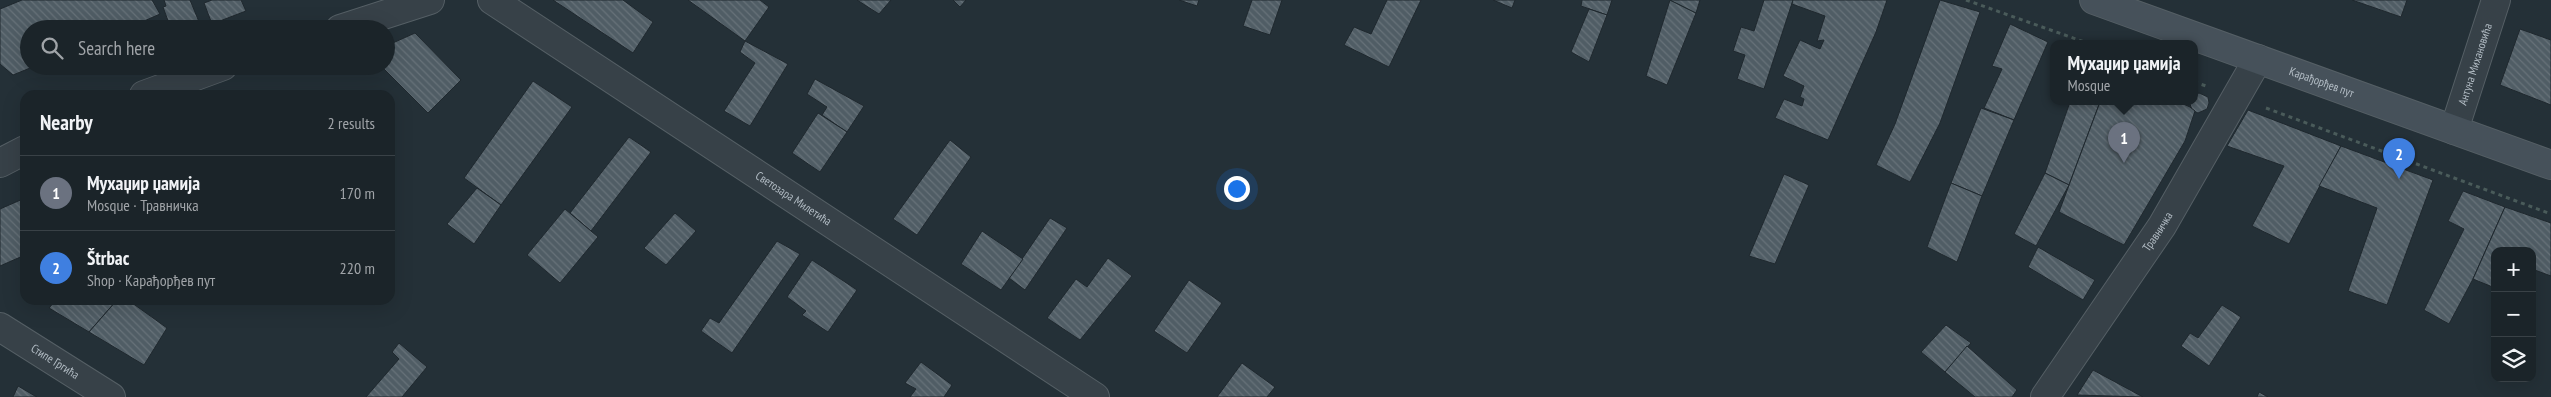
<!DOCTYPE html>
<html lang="en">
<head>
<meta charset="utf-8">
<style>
  body { margin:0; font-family:"PT Sans Narrow",sans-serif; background:#283035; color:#f1f3f6 }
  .controls { position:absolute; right:15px; bottom:15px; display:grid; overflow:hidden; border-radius:10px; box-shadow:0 5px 20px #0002 }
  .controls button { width:45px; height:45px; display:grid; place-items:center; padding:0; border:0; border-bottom:1px solid #394146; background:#1b2429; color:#f1f3f6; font:25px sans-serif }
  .you { position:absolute; left:1236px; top:188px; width:18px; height:18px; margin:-12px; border:4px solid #fff; border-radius:50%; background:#1a73e8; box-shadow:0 0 0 8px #1a73e833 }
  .badge { display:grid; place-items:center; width:32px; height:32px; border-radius:50%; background:#ea580c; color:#fff; font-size:16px; font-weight:700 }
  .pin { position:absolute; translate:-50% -41px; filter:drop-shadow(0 1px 2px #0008) }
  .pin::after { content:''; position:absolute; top:26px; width:18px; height:15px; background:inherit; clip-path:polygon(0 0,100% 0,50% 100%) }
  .popup { position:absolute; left:2050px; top:40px; width:148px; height:65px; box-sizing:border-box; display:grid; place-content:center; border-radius:10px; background:#1b2429; filter:drop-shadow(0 1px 4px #0005); font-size:16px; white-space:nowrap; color:#a0a4a8 }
  .popup b { font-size:19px; color:#f1f3f6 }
  .popup::after { content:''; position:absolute; left:50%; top:100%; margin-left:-10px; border:10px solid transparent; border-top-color:#1b2429 }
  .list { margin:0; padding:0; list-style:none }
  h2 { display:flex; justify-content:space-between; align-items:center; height:65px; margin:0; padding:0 20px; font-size:21px }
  h2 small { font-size:16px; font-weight:400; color:#a0a4a8 }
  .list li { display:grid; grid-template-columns:32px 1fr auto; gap:15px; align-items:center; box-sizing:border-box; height:75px; padding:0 20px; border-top:1px solid #394146 }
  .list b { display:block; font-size:19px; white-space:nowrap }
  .list p { margin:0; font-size:16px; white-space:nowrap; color:#a0a4a8 }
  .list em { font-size:16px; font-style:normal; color:#a0a4a8 }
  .icon { flex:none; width:28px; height:28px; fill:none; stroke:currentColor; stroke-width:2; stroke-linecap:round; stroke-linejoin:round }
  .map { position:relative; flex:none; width:2551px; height:397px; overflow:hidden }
  .search { position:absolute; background:#1b2429; box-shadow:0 5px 20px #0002; left:20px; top:20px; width:375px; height:55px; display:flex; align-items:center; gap:12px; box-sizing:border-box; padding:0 18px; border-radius:28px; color:#a0a4a8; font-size:19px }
  .panel { position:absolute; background:#1b2429; box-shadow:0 5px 20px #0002; left:20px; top:90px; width:375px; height:215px; border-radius:15px }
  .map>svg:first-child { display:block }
</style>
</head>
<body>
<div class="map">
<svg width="2551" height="397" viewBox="0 0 2551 397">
  <defs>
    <pattern id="building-back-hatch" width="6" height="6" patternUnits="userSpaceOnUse" patternTransform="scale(1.25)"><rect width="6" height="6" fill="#505d65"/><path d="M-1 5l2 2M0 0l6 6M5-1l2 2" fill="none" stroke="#677279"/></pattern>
  </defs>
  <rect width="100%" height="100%" fill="#243037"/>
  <g fill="url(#building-back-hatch)" stroke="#1f282e">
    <path d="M22,0H152L160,14L126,29H29V66H35L13,75L0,64V9Z"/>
    <path d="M164,0H190L202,29H171L163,7L166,6Z"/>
    <path d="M212,0H241L246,11L212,24L204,3Z"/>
    <path d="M553,0H623L653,22L633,53Z"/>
    <path d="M688,0H760L769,7L745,41Z"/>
    <path d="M857,0H891L879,14Z"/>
    <path d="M953,0H966L960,7Z"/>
    <path d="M1179,0H1199L1197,6Z"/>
    <path d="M1252,0H1282L1270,35L1243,26Z"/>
    <path d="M1387,0H1421L1389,67L1344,45L1354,27L1371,34Z"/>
    <path d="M1493,0H1515L1512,8Z"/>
    <path d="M1582,0H1612L1607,15L1581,6Z"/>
    <path d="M1670,0L1696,13L1667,85L1646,76Z"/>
    <path d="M1670,0H1700L1696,13Z"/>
    <path d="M1764,0H1793L1764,89L1737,79L1745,55L1733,51L1741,27L1754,31Z"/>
    <path d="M1793,0H1887L1876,32L1828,140L1775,118L1784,99L1802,106L1804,99L1800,97L1804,86L1783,76L1800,40L1820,49L1824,40L1817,41L1825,16L1792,4Z"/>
    <path d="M1940,0L1980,12L1940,123L1910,182L1876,165L1895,124Z"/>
    <path d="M2352,0H2407L2401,17Z"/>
    <path d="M1589,9L1607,15L1589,62L1571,52Z"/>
    <path d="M2010,24L2048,42L2014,120L1984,108L2002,69L1992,66Z"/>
    <path d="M2520,29L2551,40V105L2500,85Z"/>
    <path d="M415,33L461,80L428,113L381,66H386V46Z"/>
    <path d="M745,41L788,64L750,126L724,111L755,63L740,52Z"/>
    <path d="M815,79L864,106L847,132L822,115L827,107L807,94Z"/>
    <path d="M533,81L572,107L501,205L464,178Z"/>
    <path d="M2199,93L2208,97L2209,103L2207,109L2198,113L2192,110L2190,104L2194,102V95Z"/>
    <path d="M2070,102H2100L2069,185L2045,173Z"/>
    <path d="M2100,102H2179L2190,107L2195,111L2185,141L2124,245L2059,212Z"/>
    <path d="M1981,108L2014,120L1982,196L1951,183Z"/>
    <path d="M2248,110L2341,146L2289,244L2252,226L2284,166L2227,146Z"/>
    <path d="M818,113L847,132L820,172L792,153Z"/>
    <path d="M629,137L651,152L591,231L570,213Z"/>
    <path d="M950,140L971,157L917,235L893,219Z"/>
    <path d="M2341,146L2433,180L2387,305L2348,291L2377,208L2319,186Z"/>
    <path d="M2045,173L2069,185L2036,246L2014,234Z"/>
    <path d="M1784,174L1809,185L1775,264L1749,256Z"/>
    <path d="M1951,183L1982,196L1957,262L1927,247Z"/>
    <path d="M477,188L501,205L474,244L447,224Z"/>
    <path d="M2463,191L2505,207L2473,279L2449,324L2424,310L2464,229L2448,221Z"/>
    <path d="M25,198V255L0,266V209Z"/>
    <path d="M2505,207L2551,223V276L2532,269V251H2495V288L2473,279Z"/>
    <path d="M565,209L598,237L560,283L527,255Z"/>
    <path d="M675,213L696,231L666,265L644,248Z"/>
    <path d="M1050,218L1067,228L1025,290L1009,278Z"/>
    <path d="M982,231L1023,259L1001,290L961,264Z"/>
    <path d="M777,241L800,254L732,353L701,331L710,318L719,323Z"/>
    <path d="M2038,247L2095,280L2083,300L2028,267Z"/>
    <path d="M1108,258L1132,276L1080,340L1047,318L1076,279L1087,287Z"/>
    <path d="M812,260L857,290L828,332L802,315L806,311L787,297Z"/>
    <path d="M1189,280L1222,303L1187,353L1154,331Z"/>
    <path d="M56,300H117L89,332L49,308Z"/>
    <path d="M117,300H128L167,328L144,365L89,332Z"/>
    <path d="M2222,305L2241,317L2209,366L2181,346L2190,333L2198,338Z"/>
    <path d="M1946,325L1971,343L1945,372L1921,352Z"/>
    <path d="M399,343L427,367L402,397H366L399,359L392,352Z"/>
    <path d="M1967,346L2017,390L2012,397H1975L1945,372Z"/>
    <path d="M921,362L952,385L944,397H910L916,389L905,383Z"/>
    <path d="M1242,363L1275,387L1267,397H1217Z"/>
    <path d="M2093,370L2143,397L2077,395Z"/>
    <path d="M18,386L35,396L37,397H13Z"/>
    <path d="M2259,392L2268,397H2257Z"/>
  </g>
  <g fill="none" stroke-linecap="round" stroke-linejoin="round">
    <defs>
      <g id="minor">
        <path id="s1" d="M492,0L1095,397"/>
        <path id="s2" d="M2454,130L2496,0"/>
        <path id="s3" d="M0,327L111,397"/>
        <path id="s4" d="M2045,397L2162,226L2258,59"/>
      </g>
      <g id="tertiary">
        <path d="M340,29L430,0"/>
        <path d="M144,95L223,66"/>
        <path d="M0,163L25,150"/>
      </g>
      <g id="secondary">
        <path id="s5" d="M2094,0L2551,165"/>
      </g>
    </defs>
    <use href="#minor" stroke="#555f65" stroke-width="30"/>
    <use href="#tertiary" stroke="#555f65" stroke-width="30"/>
    <use href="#secondary" stroke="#555f65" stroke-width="30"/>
    <g stroke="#4a5b5a" stroke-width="3" stroke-dasharray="4 4" stroke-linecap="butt">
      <path d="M1966,0L2090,44"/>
      <path d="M2194,82L2206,86"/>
      <path d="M2266,108L2551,214"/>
    </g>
    <use href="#minor" stroke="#374148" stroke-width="28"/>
    <use href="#tertiary" stroke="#374148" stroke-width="28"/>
    <use href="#secondary" stroke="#46515a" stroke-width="28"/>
  </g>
  <g text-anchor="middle" stroke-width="5" stroke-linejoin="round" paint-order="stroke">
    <g font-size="12" fill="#b2bcc4" stroke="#1d262c">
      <text dy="4" stroke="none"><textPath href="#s2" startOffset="69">Антуна Михановића</textPath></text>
      <text dy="4" stroke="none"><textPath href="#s5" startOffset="242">Карађорђев пут</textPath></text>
      <text dy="4" stroke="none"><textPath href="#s1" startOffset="361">Светозара Милетића</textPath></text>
      <text dy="4" stroke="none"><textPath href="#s4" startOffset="200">Травничка</textPath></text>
      <text dy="4" stroke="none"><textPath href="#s3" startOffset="65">Стипе Гргића</textPath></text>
    </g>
  </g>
</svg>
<div class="controls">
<button>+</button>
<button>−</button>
<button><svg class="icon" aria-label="layers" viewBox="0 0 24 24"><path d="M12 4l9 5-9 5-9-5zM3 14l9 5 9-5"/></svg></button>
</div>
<div class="you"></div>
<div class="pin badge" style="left:2124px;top:163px;background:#6b7280">1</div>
<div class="popup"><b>Мухаџир џамија</b>Mosque</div>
<div class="pin badge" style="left:2399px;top:179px;background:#3f7fe0">2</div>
<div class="search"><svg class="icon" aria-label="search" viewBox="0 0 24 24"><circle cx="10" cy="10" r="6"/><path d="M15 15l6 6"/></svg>Search here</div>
<section class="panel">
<h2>Nearby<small>2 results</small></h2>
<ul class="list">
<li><span class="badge" style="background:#6b7280">1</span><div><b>Мухаџир џамија</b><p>Mosque · Травничка</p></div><em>170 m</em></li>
<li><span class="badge" style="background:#3f7fe0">2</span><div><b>Štrbac</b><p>Shop · Карађорђев пут</p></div><em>220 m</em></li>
</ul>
</section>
</div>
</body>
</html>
